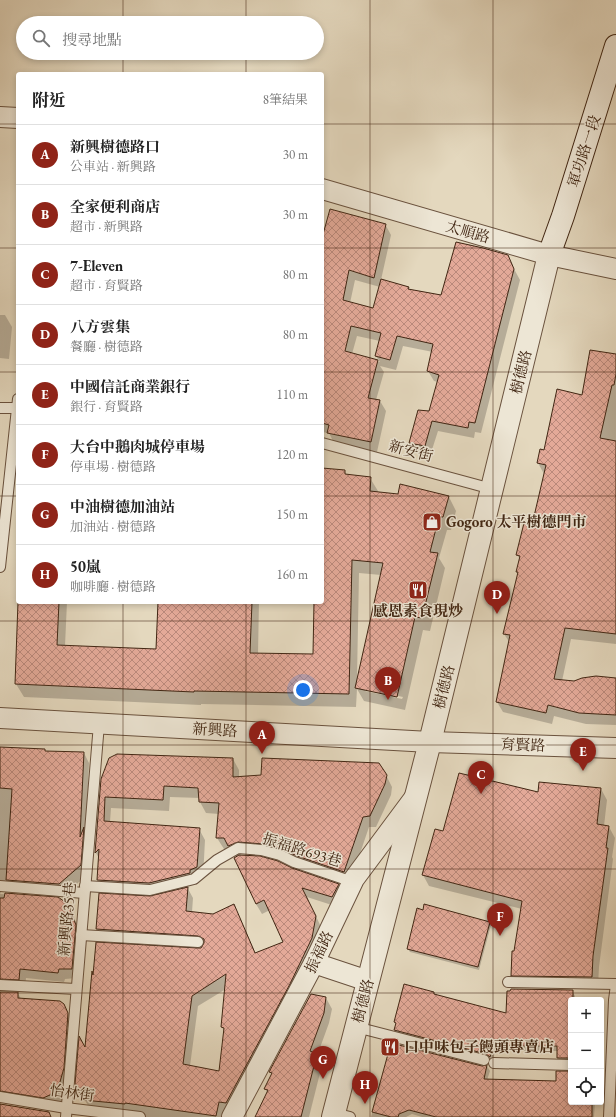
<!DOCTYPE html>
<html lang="zh-TW">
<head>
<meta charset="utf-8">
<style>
  body { margin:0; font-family:"EB Garamond","Noto Serif TC",serif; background:#f2f2f2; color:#222 }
  .controls { position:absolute; right:12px; bottom:12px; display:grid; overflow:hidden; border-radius:4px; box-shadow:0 2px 6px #0003 }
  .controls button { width:36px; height:36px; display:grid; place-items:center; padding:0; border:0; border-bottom:1px solid #e0e0e0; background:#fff; color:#222; font:20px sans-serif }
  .you { position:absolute; left:303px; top:690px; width:14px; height:14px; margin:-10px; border:3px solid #fff; border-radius:50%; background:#1a73e8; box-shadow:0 0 0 6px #1a73e833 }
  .badge { display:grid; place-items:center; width:26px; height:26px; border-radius:50%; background:#8f2418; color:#fff; font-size:13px; font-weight:700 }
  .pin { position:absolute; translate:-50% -33px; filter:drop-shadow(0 1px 2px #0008) }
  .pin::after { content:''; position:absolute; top:21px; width:14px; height:12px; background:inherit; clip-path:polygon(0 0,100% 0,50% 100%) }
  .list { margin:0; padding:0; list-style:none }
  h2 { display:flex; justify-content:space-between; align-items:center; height:52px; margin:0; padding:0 16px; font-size:17px }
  h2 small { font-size:13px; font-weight:400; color:#767676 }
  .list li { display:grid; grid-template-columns:26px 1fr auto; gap:12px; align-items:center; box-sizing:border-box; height:60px; padding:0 16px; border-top:1px solid #e0e0e0 }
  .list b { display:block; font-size:15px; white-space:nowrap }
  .list p { margin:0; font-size:13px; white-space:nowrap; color:#767676 }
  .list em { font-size:13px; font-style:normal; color:#767676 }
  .icon { flex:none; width:22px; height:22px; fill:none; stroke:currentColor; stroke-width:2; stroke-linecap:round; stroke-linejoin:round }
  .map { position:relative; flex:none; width:616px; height:1117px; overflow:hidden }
  .search { position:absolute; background:#fff; box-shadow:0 2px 6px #0003; left:16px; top:16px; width:308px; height:44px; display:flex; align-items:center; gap:10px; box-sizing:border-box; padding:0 14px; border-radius:22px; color:#767676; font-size:15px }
  .panel { position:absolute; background:#fff; box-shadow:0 2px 6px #0003; left:16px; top:72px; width:308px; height:532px; border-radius:4px }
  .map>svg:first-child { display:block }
</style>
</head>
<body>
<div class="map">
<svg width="616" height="1117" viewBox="0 0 616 1117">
  <defs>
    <pattern id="building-cross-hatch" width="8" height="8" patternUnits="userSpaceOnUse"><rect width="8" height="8" fill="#e3a998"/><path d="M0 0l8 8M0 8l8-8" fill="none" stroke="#ba897b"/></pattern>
  </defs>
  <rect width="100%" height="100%" fill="#e4d8be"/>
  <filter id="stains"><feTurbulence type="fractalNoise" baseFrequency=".005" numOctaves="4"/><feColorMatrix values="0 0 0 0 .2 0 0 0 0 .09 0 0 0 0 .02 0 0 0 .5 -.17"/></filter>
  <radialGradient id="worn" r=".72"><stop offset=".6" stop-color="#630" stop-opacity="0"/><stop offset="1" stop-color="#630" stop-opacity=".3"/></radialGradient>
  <g fill="#0003" fill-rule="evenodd">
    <path d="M385,224L391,235L381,280L408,288L410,291L441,296L507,256L520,280L481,433L475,432L474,438L438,431L430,456L416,453L410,443L430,412L438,382L434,381L428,371L433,352L403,346L396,370L380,366L384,372L376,400L380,401L386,411L377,452L334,443L329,433L322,432V242ZM355,280L380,287L374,309L350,303ZM357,336L380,341L376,356L380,362L352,354Z"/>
    <path d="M0,315H5L12,327L9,359L0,358Z"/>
    <path d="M616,355V644L571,639L562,681L574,682L616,679V725L586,724L554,716L552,724L503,712L497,702L510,643L504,634L519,575L517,572L520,560L517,554L533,526L544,474L538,463L544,451L583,396Z"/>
    <path d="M322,469L344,471L347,475L370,478L378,491V493L449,497L456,511L451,530H447L439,558L445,568L430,631L423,630L405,710L364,701L357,689L356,707L201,704V705L24,697L16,684L19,602H67L65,646L157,650L159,602H259L258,654L314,655L315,602H322ZM359,573L381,575L358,679L357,678ZM365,689L403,697L402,699L365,691Z"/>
    <path d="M0,748L46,752L84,753L89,763L86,833V876L65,894L2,890L0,894L58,898L68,905L73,915L81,935L77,978L65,979L64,982L26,978L25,989L6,988L0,991Z"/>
    <path d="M233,759L239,770V778L386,775L392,787L391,795L376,827H369L350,883L289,860L245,852L238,856L260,857L338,885L344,895L338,907L307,897L321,927L318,948L223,1117H138L92,1113L76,1084L86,1048L93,974L94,977L198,950L206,946L103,939L97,929L100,894L150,897L160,894L104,891L98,880L100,860L96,853L102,779ZM170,797L200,798V802L206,813L219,814L217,838L224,849H231L236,858L256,904L262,914L270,910L285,942L256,954L239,916L233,905L213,915L192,912L193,898L187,887L195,884L196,881L203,878L205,840L199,829L110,822L111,808L169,811ZM226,989L222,1027L224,1032L220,1072L190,1066L198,1006Z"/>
    <path d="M601,789L607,800L604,826L609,827L615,838L612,857L613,859L599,967L598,987L518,986L512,975L522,909L429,886L423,875L444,833L539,793Z"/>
    <path d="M489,923L491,925L479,970L410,952L408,949Z"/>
    <path d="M572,991L575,996V1000H571V1064L561,1063L558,1058V1051H495L493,1061L489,1059L398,1035L395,1030L397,1026L395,1022L435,996L507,1014Z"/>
    <path d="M0,992L18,993L21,999L63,1005L69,1015L73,1023L63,1102L49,1107L3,1101L0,1104Z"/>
    <path d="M326,998L332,1009L329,1023L317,1056L322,1065L309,1117H256L268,1093L265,1089L272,1075L270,1072Z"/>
    <path d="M392,1044L482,1067L487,1066L490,1071L487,1080L557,1082L571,1072V1102H595L594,1117H422L412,1114L406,1117H371Z"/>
  </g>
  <g fill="url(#building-cross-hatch)" stroke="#412613" fill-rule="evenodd">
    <path d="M330,209L386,224L374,278L349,270L343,300L373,308L381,279L409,287L408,289L441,295L456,242L483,248L508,255L514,269L475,423L469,422L468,428L432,421L425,446L409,443L418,410L429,411L439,375L427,371L433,344L397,336L390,360L375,356L381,333L351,326L345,351L378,360L368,398L380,400L371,442L327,433L329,425L322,423V238Z"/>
    <path d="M590,350L616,354V374L614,385H612L600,438L616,441V634L565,628L554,679L574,681L582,678L596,676L616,678V715L579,713L548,705L546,713L496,702L510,635L503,634L518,572H516L520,556L516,555L524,523L532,525L546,465L537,463L540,449L544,450L557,389L582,395Z"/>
    <path d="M322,468L345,470V474L371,477L370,491L398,494L400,484L449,496L443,517H439L430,552L438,553L422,618L415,617L397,697L355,688L383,563L352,560L349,694L194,691V692L15,684L18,602H59L57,645L156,649L158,602H252L250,653L313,654L314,602H322Z"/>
    <path d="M0,747L45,749V751L84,752L80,837L84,827L81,865L59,884L6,880L12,789L0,788Z"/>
    <path d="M117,754L233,758V777L261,775L262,758L379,763L387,775L385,784L370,816L363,817L344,872L297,856L282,849L263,844L238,842L228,846L224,838H216L219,803L199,802L198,788L164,786L163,800L105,797L104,821L200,828L197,867L190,870V873L149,883L97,880L99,849L95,853L101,779L109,758Z"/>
    <path d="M459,773L538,792L539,782L601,788L597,824L609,826L606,848H608L593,956L592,977L511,976L512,951H514L522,901L422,875L435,829L443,831Z"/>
    <path d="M239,855L260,856L278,861L292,868L339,884L332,897L302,888L316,916L312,938L290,984L226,1103L219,1102L216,1116L125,1103V1104L83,1100L75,1084L79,1036L85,1047L92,971L93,975L96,942L198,948H201L204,943V939L198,936L96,929L99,893L150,896L188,887L186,911L213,914L234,904L255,953L283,942L264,900L256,904L234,858ZM226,974L221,1027L224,1028L219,1071L183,1064L192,996Z"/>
    <path d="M5,893L58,897L68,904L76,925L72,969H59L58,973L20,969L19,980L0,979V898H4Z"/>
    <path d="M424,904L490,922L478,967L407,949L417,908L423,910Z"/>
    <path d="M404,984L434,992V994L506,1013L507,991H510L511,989L573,990V1000H571V1058H557V1046H493L490,1057L486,1054L394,1030L396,1023L394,1022Z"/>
    <path d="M0,992H18V998L60,1001L64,1004L68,1013L64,1068L57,1092L43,1098L0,1091Z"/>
    <path d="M311,994L326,997L324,1013L310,1051L317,1054L301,1117H255L268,1090L264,1089L272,1073L269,1072Z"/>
    <path d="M391,1043L482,1066L487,1065L484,1079L556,1081V1071H571V1102H592V1117H436L409,1110L399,1114L398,1117H391L372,1112Z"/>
    <path d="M0,1104L49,1112L51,1117H0Z"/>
  </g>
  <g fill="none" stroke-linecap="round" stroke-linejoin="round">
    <defs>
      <g id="service">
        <path d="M0,408H18"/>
        <path d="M322,443L492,489"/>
        <path d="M0,567L18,399"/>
        <path d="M0,886L84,893"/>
        <path d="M85,886L150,890L194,879L217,860L238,848L261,850L280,855L294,862L353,882"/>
        <path d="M81,935L198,942"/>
        <path d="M508,982L616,984"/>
        <path d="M0,985L76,989"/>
        <path d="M356,1027L484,1060"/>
        <path d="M494,1063L571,1065"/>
        <path d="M0,1097L66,1108L140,1117"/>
        <path d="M334,1113L350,1117"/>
        <path d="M66,1117L99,724"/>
        <path d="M609,1117L614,1000L616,985"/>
      </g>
      <g id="minor">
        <path d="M0,117L18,118"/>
        <path d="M322,189L549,255L616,269"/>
        <path d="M0,718L430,742L616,748"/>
        <path d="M314,963L368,981"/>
        <path d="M232,1117L314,963L354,879L415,797"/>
      </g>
      <path id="tertiary" d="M333,1117L430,742L549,255"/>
      <path id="secondary" d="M549,255L563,216L616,46"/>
    </defs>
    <use href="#service" stroke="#6a523e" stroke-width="12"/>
    <use href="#minor" stroke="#6a523e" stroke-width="22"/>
    <use href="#tertiary" stroke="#6a523e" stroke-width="24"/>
    <use href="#secondary" stroke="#412613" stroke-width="24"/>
    <use href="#service" stroke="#ede6d5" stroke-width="10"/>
    <use href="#minor" stroke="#ede6d5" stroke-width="20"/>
    <use href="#tertiary" stroke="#ede6d5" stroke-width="22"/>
    <use href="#secondary" stroke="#ede6d5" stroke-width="22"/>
  </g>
  <path fill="none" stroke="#412613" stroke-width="1" stroke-opacity="0.55" d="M123,0V23M246,0V23M370,0V1117M493,0V1117M123,53V74M246,53V74M0,124H18M322,124H616M0,248H18M322,248H616M0,372H18M322,372H616M0,496H18M322,496H616M123,602V1117M246,602V1117M0,621H616M0,745H616M0,869H616M0,993H616"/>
  <defs>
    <symbol id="shop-square" viewBox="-11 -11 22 22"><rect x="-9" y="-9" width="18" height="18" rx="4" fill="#8f2418" stroke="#ede6d5"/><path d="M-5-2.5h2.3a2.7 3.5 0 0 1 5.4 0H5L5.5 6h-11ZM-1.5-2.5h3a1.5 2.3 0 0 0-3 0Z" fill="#fff"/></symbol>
    <symbol id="restaurant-square" viewBox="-11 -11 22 22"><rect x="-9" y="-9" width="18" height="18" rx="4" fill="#8f2418" stroke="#ede6d5"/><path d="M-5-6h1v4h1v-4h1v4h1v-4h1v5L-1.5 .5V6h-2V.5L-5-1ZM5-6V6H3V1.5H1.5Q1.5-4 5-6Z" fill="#fff"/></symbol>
  </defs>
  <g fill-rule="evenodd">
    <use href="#shop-square" x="421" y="511" width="22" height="22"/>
    <use href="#restaurant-square" x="407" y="579" width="22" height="22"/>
    <use href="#restaurant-square" x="379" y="1036" width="22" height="22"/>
  </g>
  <g text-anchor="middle" stroke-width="3" stroke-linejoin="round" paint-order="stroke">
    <g font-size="15" fill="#412613" stroke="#ede6d5">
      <text transform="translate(584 151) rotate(-72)" y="5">軍功路一段</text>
      <text transform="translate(468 232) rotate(16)" y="5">太順路</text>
      <text transform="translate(521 372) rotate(-76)" y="5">樹德路</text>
      <text transform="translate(411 451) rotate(15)" y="5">新安街</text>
      <text transform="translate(444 687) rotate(-76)" y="5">樹德路</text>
      <text transform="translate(215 730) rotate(3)" y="5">新興路</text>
      <text transform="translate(523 745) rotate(2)" y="5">育賢路</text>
      <text transform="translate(302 850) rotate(17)" y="5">振福路693巷</text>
      <text transform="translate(67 919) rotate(-85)" y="5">新興路35巷</text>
      <text transform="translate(319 952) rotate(-64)" y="5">振福路</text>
      <text transform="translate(363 1001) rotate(-75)" y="5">樹德路</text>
      <text transform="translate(72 1093) rotate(8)" y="5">怡林街</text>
    </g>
    <g font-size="15" font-weight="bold" fill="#412613" stroke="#ede6d5" text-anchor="start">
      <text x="446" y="527">Gogoro 太平樹德門市</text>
      <text x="418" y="616" text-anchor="middle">感恩素食現炒</text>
      <text x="404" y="1052">口中味包子饅頭專賣店</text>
    </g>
  </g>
  <rect width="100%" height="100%" filter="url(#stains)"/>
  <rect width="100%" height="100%" fill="url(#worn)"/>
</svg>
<div class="controls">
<button>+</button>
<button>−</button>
<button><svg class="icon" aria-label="locate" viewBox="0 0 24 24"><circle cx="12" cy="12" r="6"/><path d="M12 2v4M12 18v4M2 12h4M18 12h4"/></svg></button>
</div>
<div class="you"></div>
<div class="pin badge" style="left:262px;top:754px">A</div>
<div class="pin badge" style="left:388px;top:700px">B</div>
<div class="pin badge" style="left:481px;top:794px">C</div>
<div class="pin badge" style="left:497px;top:614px">D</div>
<div class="pin badge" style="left:583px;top:771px">E</div>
<div class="pin badge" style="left:500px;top:936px">F</div>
<div class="pin badge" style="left:323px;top:1079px">G</div>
<div class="pin badge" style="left:365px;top:1104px">H</div>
<div class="search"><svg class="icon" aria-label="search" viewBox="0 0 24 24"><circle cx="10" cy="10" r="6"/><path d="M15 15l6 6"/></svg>搜尋地點</div>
<section class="panel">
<h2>附近<small>8筆結果</small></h2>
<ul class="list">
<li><span class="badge">A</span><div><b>新興樹德路口</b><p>公車站 · 新興路</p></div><em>30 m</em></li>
<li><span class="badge">B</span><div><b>全家便利商店</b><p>超市 · 新興路</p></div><em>30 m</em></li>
<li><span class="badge">C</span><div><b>7-Eleven</b><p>超市 · 育賢路</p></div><em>80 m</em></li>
<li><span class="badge">D</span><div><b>八方雲集</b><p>餐廳 · 樹德路</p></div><em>80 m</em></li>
<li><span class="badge">E</span><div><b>中國信託商業銀行</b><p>銀行 · 育賢路</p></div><em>110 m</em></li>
<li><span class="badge">F</span><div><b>大台中鵝肉城停車場</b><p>停車場 · 樹德路</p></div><em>120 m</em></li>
<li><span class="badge">G</span><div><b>中油樹德加油站</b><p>加油站 · 樹德路</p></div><em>150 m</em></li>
<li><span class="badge">H</span><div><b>50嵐</b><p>咖啡廳 · 樹德路</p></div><em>160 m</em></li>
</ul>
</section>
</div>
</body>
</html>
